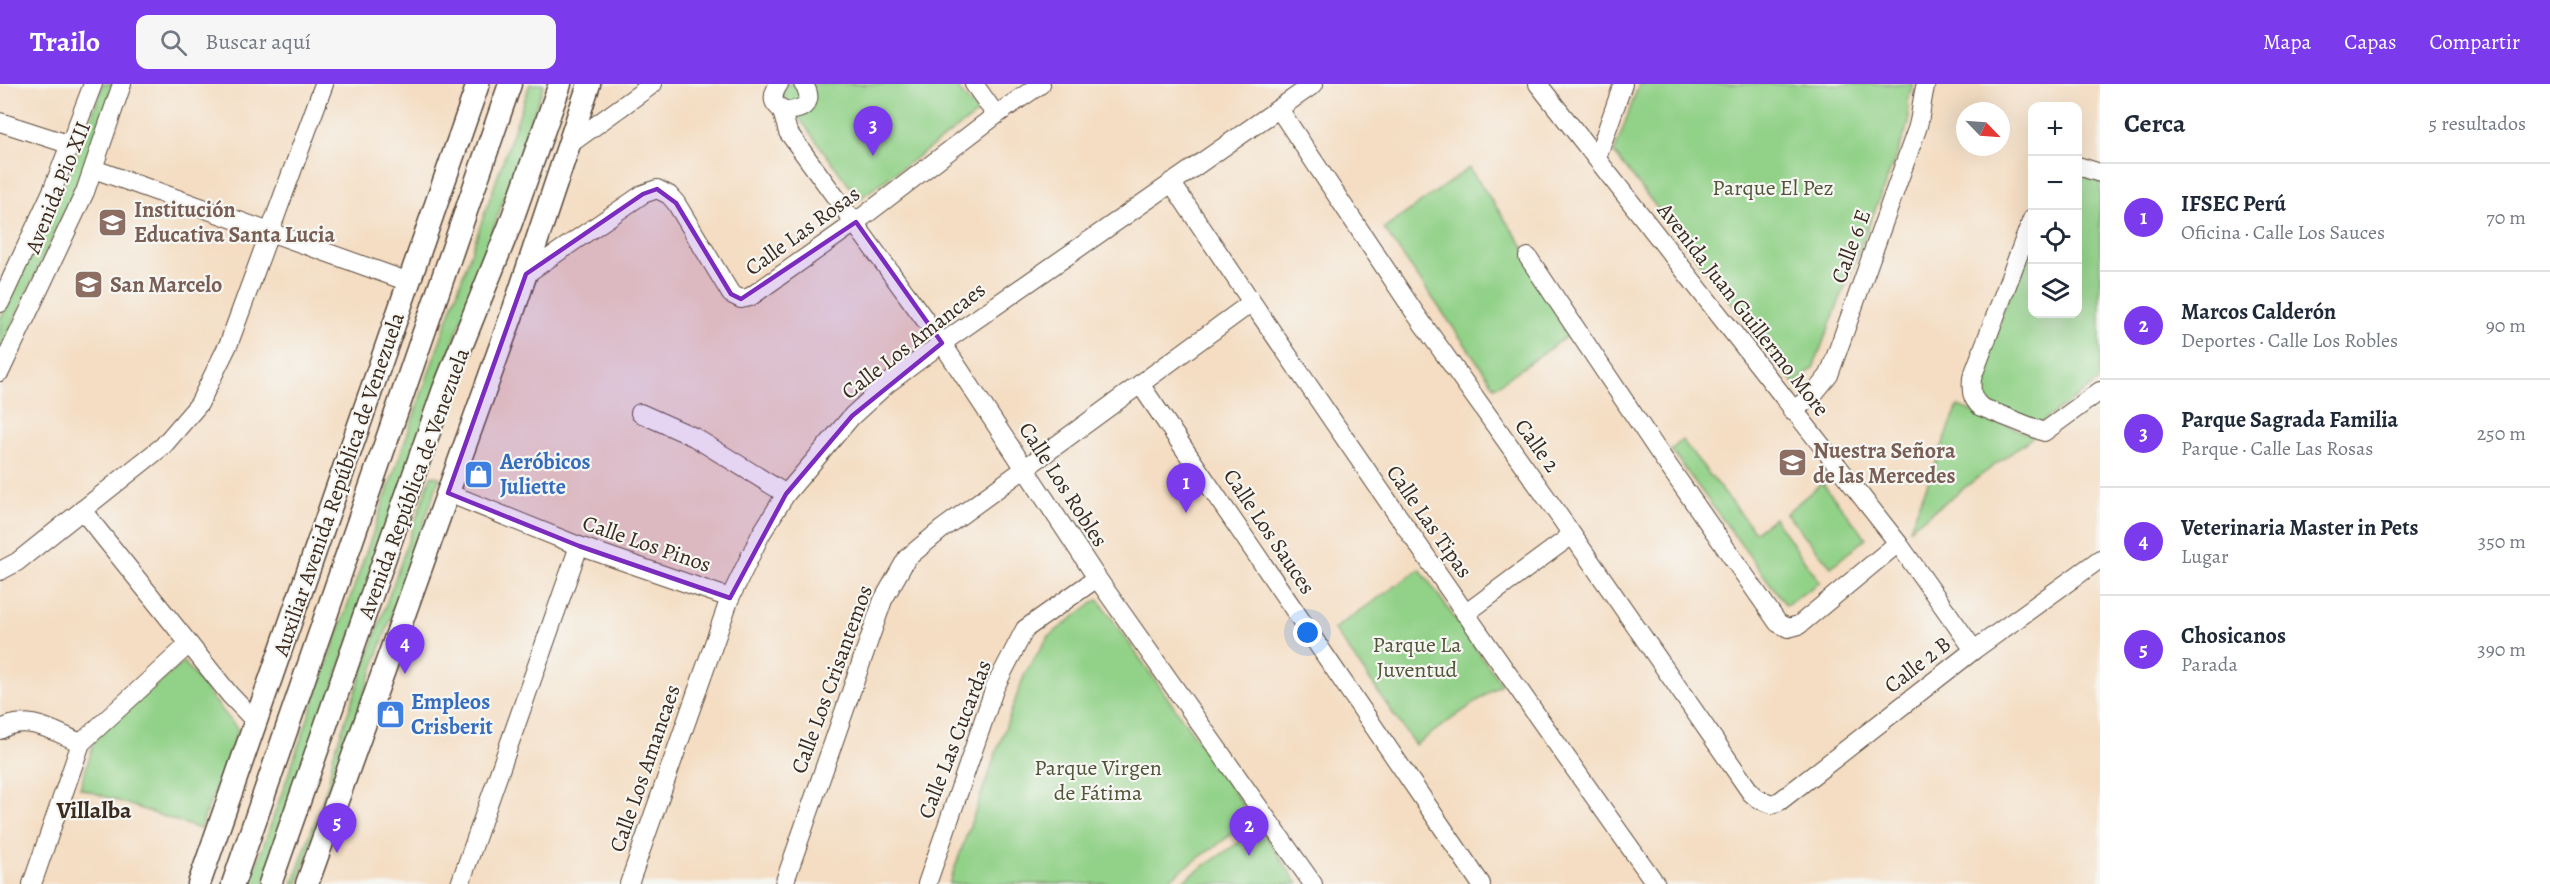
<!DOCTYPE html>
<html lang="es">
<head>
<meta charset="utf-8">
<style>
  body { margin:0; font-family:Alegreya,serif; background:#f6f6f7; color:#1f2937 }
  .controls { position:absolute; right:18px; top:18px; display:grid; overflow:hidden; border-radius:12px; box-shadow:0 6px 24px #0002 }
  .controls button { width:54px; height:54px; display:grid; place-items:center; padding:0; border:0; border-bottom:2px solid #e0e1e3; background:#fff; color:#1f2937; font:30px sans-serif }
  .compass { position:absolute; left:1956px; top:18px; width:54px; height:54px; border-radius:50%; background:#fff; box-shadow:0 6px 24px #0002; rotate:115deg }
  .you { position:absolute; left:1308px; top:549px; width:21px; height:21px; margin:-15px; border:4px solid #fff; border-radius:50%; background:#1a73e8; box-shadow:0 0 0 9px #1a73e833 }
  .badge { display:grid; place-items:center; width:39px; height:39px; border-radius:50%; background:#7c3aed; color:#fff; font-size:20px; font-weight:700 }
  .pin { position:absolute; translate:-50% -50px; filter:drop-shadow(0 2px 3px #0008) }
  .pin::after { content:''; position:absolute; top:32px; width:21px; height:18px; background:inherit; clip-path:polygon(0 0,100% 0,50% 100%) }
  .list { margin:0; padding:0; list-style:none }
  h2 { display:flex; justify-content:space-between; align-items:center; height:78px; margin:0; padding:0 24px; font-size:26px }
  h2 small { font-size:20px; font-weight:400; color:#747a83 }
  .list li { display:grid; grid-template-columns:39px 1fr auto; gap:18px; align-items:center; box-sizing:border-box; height:108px; padding:0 24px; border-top:2px solid #e0e1e3 }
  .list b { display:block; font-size:22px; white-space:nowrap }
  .list p { margin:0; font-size:20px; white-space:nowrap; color:#747a83 }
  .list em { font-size:20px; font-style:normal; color:#747a83 }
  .icon { flex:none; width:33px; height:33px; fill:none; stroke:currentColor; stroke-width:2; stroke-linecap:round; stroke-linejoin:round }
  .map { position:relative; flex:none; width:2100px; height:800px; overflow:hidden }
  header { display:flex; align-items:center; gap:36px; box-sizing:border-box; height:84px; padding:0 30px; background:#7c3aed; color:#fff }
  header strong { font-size:28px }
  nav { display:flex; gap:33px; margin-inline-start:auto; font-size:21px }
  .search { width:420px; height:54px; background:#f6f6f7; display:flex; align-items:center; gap:15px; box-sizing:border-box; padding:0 21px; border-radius:12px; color:#747a83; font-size:22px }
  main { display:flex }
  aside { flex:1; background:#fff }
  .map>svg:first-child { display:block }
</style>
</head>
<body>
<header>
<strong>Trailo</strong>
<div class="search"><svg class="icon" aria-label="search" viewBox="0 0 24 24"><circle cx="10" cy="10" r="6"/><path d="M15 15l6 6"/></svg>Buscar aquí</div>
<nav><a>Mapa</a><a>Capas</a><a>Compartir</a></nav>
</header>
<main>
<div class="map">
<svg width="2100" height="800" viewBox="0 0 2100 800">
  <rect width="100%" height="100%" fill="#f6f6f2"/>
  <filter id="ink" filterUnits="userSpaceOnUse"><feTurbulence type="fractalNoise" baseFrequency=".0167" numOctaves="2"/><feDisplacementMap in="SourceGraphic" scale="12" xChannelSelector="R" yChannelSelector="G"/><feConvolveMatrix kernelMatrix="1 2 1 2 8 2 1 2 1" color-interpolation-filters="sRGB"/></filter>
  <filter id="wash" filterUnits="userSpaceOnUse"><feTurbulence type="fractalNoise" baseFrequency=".008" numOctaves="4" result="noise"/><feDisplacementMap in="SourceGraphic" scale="24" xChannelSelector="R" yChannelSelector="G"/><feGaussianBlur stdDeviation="1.35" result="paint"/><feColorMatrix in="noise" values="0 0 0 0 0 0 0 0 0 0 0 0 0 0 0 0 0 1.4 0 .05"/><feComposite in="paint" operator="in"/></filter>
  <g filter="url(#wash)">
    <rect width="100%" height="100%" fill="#f4ddc2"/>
    <g fill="#92d188" stroke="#667e53" stroke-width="1.5">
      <path d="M103,0H113L87,79L0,267V236L75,78Z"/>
      <path d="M530,0H544L264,800H250Z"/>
      <path d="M774,0H954L978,29L859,115Z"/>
      <path d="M1639,0H1913L1908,15L1909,39L1813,284L1795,300L1614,69Z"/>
      <path d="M1469,84L1580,243L1495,303L1384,145Z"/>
      <path d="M2078,90L2100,98V296L2040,339L1982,318L1976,306L2032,145V230H2078Z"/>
      <path d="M1958,322L2034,352L1910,444Z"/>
      <path d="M1682,356L1755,448L1774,434L1820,498L1786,521L1671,366Z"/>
      <path d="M431,392L440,393L298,799H293L329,697L333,672Z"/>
      <path d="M1822,399L1866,454L1831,483L1786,429Z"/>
      <path d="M1420,485L1501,600L1415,661L1334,545Z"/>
      <path d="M1098,515L1253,735L1162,800H949L1025,589L1049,552Z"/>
      <path d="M184,578L238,646L200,745L80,704L96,652Z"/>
      <path d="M1260,744L1298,800H1178Z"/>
    </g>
  </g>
  <g filter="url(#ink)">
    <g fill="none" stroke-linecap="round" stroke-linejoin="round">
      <defs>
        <g id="minor">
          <path d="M779,0C754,37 828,33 803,0"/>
          <path d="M974,0L996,31"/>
          <path d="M1538,0L1898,459L1974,566"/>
          <path d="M781,24L788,48L942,259L1097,494L1313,800"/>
          <path d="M1279,25L1415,229L1546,413L1751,709L1758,715L1772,720L1780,717L1974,566L2100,475"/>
          <path d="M0,38L71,61"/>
          <path d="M570,60L653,0"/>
          <path d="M1597,74L1623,0"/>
          <path d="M2078,82L2100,89"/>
          <path d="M94,85L409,198"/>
          <path d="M1171,98C1329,334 1491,568 1656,800"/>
          <path d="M2032,135L1972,294C1971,307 1971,314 1981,323L2044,348L2100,307"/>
          <path d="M1528,173L1658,367L1778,539L1788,544L1799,541L1898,459"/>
          <path d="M526,190L643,110L657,105L669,111L676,119L731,210L741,215L750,213L856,138L996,31L1041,0"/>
          <path d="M0,219L52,107L93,0"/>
          <path d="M0,288L85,108L122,0"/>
          <path d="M1140,300L1481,800"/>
          <path d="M1792,327L1811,313L1829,291L1917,45C1922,30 1921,15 1926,0"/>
          <path d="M640,329L694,353L786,410"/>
          <path d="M448,409L579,462L730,514"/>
          <path d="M82,426L230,611L254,636"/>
          <path d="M0,487L17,478L163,362L199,320L229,259L324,0"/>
          <path d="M1465,530L1572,451"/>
          <path d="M0,646C27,629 55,648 81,659"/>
          <path d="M32,800L81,659L189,560"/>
          <path d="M460,800L579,462"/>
          <path d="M629,800L730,514L761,450L786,410L852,332L887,300L942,259L1314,0"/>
          <path d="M784,800L883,516L907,474L942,445L1251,219"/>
          <path d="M927,800L995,603L1025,545L1097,494"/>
        </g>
        <g id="major">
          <path d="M199,800L478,0"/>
          <path d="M233,800L510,0"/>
          <path d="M270,800L444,305L510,141L560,0"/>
          <path d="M307,800L514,225L589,0"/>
        </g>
      </defs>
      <use href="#minor" stroke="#574537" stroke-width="20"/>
      <use href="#major" stroke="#574537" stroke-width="25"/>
      <use href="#minor" stroke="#fff" stroke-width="18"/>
      <use href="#major" stroke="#fff" stroke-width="22"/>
    </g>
  </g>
  <path fill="#7b2cbf" fill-opacity="0.2" stroke="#7b2cbf" stroke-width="4.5" stroke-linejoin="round" d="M657,105L676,119L731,210L741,215L856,138L942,259L852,332L786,410L730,514L579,462L448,409L526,190L643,110Z"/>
  <defs>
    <symbol id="school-square" viewBox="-11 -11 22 22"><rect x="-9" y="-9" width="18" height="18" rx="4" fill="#8d6e63" stroke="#f6f6f2"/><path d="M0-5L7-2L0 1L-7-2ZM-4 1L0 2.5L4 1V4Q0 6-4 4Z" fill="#fff"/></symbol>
    <symbol id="university-square" viewBox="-11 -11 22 22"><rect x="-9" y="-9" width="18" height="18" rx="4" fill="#8d6e63" stroke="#f6f6f2"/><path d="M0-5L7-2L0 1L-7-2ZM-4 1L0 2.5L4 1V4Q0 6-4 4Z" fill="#fff"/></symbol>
    <symbol id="shop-square" viewBox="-11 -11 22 22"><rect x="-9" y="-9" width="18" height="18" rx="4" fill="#3f7fe0" stroke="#f6f6f2"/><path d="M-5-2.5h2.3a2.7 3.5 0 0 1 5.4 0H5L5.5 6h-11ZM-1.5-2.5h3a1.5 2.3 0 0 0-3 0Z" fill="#fff"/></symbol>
  </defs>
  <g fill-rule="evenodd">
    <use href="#school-square" x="96" y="122" width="33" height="33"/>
    <use href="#school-square" x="72" y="184" width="33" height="33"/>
    <use href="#university-square" x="1776" y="362" width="33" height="33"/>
    <use href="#shop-square" x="462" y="374" width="33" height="33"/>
    <use href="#shop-square" x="374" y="614" width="33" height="33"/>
  </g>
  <g text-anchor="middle" stroke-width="4.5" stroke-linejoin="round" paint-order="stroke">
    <g font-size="22" fill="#3b2a1e" stroke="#f6f6f2">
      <text transform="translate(57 103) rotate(-68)" y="8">Avenida Pio XII</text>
      <text transform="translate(802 146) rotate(-36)" y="8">Calle Las Rosas</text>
      <text transform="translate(1850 162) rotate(-70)" y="8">Calle 6 E</text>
      <text transform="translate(1744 225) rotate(52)" y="8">Avenida Juan Guillermo More</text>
      <text transform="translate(913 256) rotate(-38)" y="8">Calle Los Amancaes</text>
      <text transform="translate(1538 361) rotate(54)" y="8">Calle 2</text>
      <text transform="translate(413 399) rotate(-70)" y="8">Avenida República de Venezuela</text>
      <text transform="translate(338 400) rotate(-71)" y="8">Auxiliar Avenida República de Venezuela</text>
      <text transform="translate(1064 400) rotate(57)" y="8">Calle Los Robles</text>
      <text transform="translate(1430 437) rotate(55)" y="8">Calle Las Tipas</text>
      <text transform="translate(1270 447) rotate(56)" y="8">Calle Los Sauces</text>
      <text transform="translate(647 459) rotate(19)" y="8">Calle Los Pinos</text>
      <text transform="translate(1917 580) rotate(-38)" y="8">Calle 2 B</text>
      <text transform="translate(831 595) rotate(-70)" y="8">Calle Los Crisantemos</text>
      <text transform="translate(954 655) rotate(-69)" y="8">Calle Las Cucardas</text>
      <text transform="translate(644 684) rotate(-71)" y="8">Calle Los Amancaes</text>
    </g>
    <g font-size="22" fill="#515438" stroke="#f6f6f2">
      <text x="1773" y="111">Parque El Pez</text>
      <text x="1417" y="568">Parque La<tspan x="1417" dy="25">Juventud</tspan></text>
      <text x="1098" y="691">Parque Virgen<tspan x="1098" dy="25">de Fátima</tspan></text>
    </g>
    <g font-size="22" font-weight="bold" fill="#785e54" stroke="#f6f6f2" text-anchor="start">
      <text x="134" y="133">Institución<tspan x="134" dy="25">Educativa Santa Lucia</tspan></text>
      <text x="110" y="208">San Marcelo</text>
      <text x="1813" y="374">Nuestra Señora<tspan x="1813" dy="25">de las Mercedes</tspan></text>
    </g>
    <g font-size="22" font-weight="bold" fill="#366cbe" stroke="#f6f6f2" text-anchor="start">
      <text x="500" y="385">Aeróbicos<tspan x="500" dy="25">Juliette</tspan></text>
      <text x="411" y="625">Empleos<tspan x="411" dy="25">Crisberit</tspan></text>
    </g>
    <g font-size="24" font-weight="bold" fill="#3b2a1e" stroke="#f6f6f2">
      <text x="94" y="734">Villalba</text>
    </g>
  </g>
</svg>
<div class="controls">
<button>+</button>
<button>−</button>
<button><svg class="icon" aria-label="locate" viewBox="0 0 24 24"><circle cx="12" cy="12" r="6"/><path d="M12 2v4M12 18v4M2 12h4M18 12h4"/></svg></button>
<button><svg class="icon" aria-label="layers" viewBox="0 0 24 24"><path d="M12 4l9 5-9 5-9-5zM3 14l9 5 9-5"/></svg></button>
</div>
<svg class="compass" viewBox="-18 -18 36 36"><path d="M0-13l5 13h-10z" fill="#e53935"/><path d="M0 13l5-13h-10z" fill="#747a83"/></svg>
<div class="you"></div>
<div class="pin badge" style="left:1186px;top:429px">1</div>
<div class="pin badge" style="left:1249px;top:772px">2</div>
<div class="pin badge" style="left:873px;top:72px">3</div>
<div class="pin badge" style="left:405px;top:590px">4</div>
<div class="pin badge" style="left:337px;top:769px">5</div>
</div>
<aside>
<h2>Cerca<small>5 resultados</small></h2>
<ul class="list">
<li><span class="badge">1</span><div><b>IFSEC Perú</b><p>Oficina · Calle Los Sauces</p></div><em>70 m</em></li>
<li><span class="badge">2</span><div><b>Marcos Calderón</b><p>Deportes · Calle Los Robles</p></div><em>90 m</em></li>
<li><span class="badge">3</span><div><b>Parque Sagrada Familia</b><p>Parque · Calle Las Rosas</p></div><em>250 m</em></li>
<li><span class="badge">4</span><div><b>Veterinaria Master in Pets</b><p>Lugar</p></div><em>350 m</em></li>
<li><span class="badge">5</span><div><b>Chosicanos</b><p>Parada</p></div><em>390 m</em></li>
</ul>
</aside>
</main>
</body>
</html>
